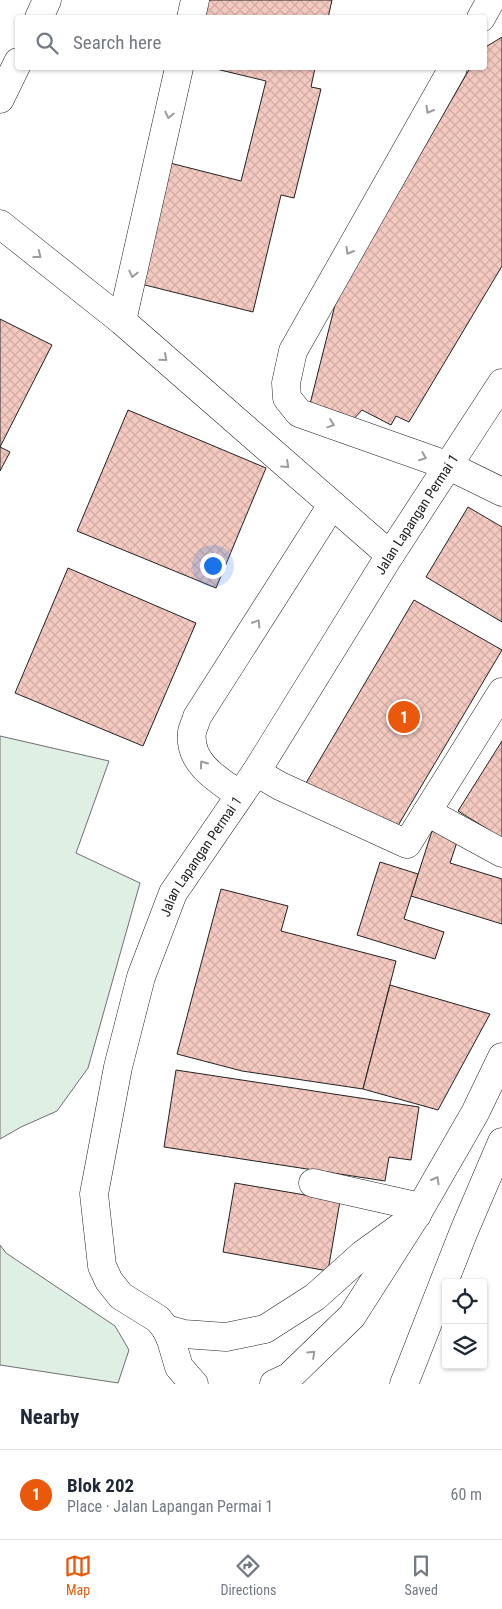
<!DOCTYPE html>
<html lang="en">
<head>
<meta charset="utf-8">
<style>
  body { margin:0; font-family:"Roboto Condensed",sans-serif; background:#f6f6f7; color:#1f2937 }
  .controls { position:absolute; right:15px; bottom:15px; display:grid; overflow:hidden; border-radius:5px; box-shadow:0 1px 4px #0004 }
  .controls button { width:45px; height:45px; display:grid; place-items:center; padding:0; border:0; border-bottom:1px solid #e0e1e3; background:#fff; color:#1f2937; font:25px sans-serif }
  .you { position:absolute; left:212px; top:565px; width:18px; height:18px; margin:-12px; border:4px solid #fff; border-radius:50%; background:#1a73e8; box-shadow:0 0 0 8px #1a73e833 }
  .badge { display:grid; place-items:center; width:32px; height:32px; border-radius:50%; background:#ea580c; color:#fff; font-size:16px; font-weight:700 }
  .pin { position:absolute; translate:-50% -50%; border:2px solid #fff; box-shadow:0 1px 5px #0006 }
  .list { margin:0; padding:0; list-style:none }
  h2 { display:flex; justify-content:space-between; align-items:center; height:65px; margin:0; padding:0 20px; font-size:21px }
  h2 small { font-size:16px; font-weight:400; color:#747a83 }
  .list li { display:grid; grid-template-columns:32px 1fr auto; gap:15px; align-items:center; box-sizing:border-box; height:90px; padding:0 20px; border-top:1px solid #e0e1e3 }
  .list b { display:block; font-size:19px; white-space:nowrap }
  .list p { margin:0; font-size:16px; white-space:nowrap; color:#747a83 }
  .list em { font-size:16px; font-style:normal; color:#747a83 }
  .icon { flex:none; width:28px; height:28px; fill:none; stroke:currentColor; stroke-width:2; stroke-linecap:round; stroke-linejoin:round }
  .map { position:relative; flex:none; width:502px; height:1384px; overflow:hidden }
  .search { position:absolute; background:#fff; box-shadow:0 1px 4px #0004; left:15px; right:15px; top:15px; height:55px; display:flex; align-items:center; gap:12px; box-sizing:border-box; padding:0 18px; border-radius:5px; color:#747a83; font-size:19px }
  .sheet { height:155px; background:#fff }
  nav { display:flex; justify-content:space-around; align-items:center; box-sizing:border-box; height:70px; border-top:1px solid #e0e1e3; background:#fff; font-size:14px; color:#747a83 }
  nav a { display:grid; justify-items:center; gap:2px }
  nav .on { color:#ea580c }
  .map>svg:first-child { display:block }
</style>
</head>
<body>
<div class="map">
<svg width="502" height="1384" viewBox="0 0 502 1384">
  <defs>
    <pattern id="building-cross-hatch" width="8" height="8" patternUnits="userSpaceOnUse" patternTransform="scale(1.25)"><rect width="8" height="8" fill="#f3c9c0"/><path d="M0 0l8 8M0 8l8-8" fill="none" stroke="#d0aca5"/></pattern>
  </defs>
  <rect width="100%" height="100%" fill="#fff"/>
  <g fill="#e0efe3" stroke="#6f6f6f">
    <path d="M0,736L109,761L76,853L140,883L88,1068L57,1111L21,1127L0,1139Z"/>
    <path d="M0,1245L6,1253L115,1326L129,1350L118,1383L0,1365Z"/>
  </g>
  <g fill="url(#building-cross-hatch)" stroke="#222">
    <path d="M206,0H332L328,18H202Z"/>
    <path d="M502,37V266L409,422L396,416L391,425L362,410L352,421L310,404L336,301L470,68H484V48Z"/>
    <path d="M212,68H315L311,87L321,89L294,198L281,195L253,312L141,284L170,163L241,181L266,81Z"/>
    <path d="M0,319L52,345L0,447L10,452L0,471Z"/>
    <path d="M128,410L266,468L216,588L77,531Z"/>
    <path d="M468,507L502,527V622L426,577Z"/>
    <path d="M68,568L196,623L143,746L15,693Z"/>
    <path d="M414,600L502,650L393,834L306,783Z"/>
    <path d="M502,741V838L458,811Z"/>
    <path d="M432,831L458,839L450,863L502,879V924L411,896Z"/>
    <path d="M380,862L418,874L404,919L444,932L435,959L357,935Z"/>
    <path d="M221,889L288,906L281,931L396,961L363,1089L242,1071L177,1054Z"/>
    <path d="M390,985L490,1014L438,1110L363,1089Z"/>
    <path d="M176,1070L419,1107L411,1160L389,1157L385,1181L164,1147Z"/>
    <path d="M235,1183L340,1201L328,1271L223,1252Z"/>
  </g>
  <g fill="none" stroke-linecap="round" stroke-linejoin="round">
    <defs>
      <g id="minor">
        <path d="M39,18L47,0"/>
        <path d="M191,18L195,0"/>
        <path d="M481,18L491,0"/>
        <path d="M453,68L293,351L286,383L287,398L299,413L449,466L502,492"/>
        <path d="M0,99L18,62"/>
        <path d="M0,224L122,321L390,555"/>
        <path d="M122,321L179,68"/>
        <path d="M256,772L280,786L407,844L502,692"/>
        <path d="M240,795C218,780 188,763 192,732C193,727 196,722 197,717L332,505"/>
        <path d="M427,812L502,853"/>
        <path d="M313,1183L420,1207"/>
        <path d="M166,1329L184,1334L226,1337L265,1329L315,1297L363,1254L417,1215"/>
        <path id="s1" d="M194,1384L179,1367L171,1340L166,1329L158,1319L121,1296L109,1281L102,1266L94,1194L118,1067L141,977L173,893L256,772L390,555L502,383"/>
      </g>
      <g id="major">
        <path d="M274,1384L289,1377L352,1316L417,1214L475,1113L502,1057"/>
        <path d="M404,1384L464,1231L502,1142"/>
      </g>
    </defs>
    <use href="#minor" stroke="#222" stroke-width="29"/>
    <use href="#major" stroke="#222" stroke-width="29"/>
    <use href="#minor" stroke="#fff" stroke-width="28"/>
    <use href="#major" stroke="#fff" stroke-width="28"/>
  </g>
  <defs><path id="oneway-chevron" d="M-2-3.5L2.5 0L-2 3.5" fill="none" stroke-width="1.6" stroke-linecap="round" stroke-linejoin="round" transform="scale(1.25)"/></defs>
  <g stroke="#9c9c9c">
    <use href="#oneway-chevron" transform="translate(429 110) rotate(120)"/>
    <use href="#oneway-chevron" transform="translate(169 115) rotate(103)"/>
    <use href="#oneway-chevron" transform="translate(349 251) rotate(120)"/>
    <use href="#oneway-chevron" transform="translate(38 255) rotate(38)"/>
    <use href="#oneway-chevron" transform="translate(133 274) rotate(103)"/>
    <use href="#oneway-chevron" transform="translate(164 358) rotate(41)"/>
    <use href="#oneway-chevron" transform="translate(331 424) rotate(19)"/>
    <use href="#oneway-chevron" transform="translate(423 457) rotate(21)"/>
    <use href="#oneway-chevron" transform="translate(286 465) rotate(42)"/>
    <use href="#oneway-chevron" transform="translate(257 623) rotate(-58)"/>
    <use href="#oneway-chevron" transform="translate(203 764) rotate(-126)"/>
    <use href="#oneway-chevron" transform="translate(436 1180) rotate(-60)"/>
    <use href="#oneway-chevron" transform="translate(312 1354) rotate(-43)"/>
  </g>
  <g text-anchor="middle" stroke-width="4" stroke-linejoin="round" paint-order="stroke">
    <g font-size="14" fill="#222" stroke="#fff">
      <text dy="5" stroke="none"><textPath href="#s1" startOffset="990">Jalan Lapangan Permai 1</textPath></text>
      <text dy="5" stroke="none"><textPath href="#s1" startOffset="585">Jalan Lapangan Permai 1</textPath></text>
    </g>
  </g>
</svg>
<div class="controls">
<button><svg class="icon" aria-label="locate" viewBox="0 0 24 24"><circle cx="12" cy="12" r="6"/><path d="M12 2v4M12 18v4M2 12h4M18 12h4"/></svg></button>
<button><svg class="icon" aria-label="layers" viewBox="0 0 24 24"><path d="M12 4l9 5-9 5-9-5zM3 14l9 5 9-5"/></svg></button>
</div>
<div class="you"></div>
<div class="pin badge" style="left:404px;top:717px">1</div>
<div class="search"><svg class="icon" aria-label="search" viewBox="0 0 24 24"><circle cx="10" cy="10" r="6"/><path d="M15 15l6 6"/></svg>Search here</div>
</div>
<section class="sheet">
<h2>Nearby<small></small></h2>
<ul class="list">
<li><span class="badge">1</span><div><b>Blok 202</b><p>Place · Jalan Lapangan Permai 1</p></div><em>60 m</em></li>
</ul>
</section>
<nav>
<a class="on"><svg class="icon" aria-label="map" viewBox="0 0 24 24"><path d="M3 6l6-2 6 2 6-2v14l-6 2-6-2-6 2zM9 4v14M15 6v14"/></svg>Map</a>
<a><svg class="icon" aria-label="directions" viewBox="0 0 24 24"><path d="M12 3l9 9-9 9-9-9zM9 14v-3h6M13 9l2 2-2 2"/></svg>Directions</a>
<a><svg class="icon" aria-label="saved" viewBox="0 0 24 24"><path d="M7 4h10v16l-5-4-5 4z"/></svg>Saved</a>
</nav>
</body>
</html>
